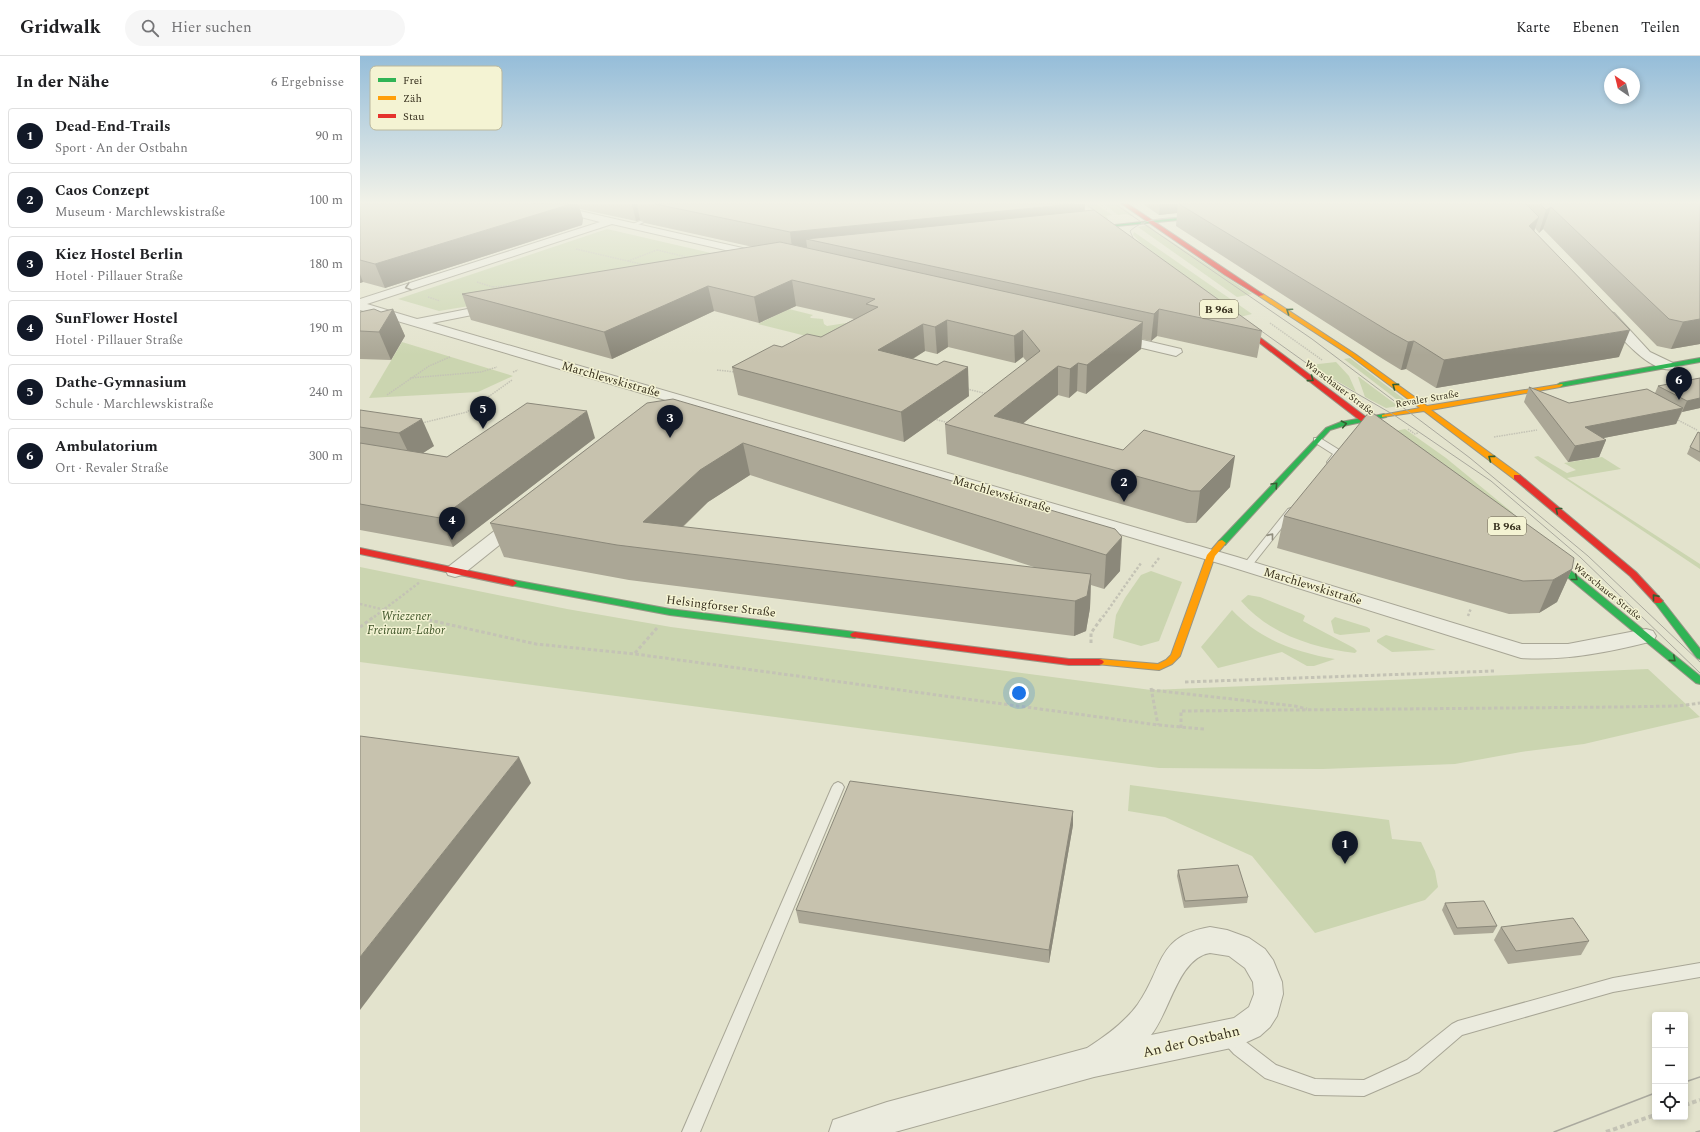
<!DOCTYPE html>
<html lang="de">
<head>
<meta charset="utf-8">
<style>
  body { margin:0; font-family:Spectral,serif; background:#f6f6f6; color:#202124 }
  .controls { position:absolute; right:12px; bottom:12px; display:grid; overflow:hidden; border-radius:4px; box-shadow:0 2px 6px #0003 }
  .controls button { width:36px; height:36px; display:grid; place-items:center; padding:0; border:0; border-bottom:1px solid #e0e0e0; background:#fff; color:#202124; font:20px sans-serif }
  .compass { position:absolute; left:1244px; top:12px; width:36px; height:36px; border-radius:50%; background:#fff; box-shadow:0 2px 6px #0003; rotate:325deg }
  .you { position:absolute; left:659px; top:637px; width:14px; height:14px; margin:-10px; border:3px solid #fff; border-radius:50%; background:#1a73e8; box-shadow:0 0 0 6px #1a73e833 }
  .badge { display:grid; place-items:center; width:26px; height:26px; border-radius:50%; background:#111827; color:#fff; font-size:13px; font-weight:700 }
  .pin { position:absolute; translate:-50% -33px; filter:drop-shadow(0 1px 2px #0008) }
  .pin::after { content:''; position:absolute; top:21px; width:14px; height:12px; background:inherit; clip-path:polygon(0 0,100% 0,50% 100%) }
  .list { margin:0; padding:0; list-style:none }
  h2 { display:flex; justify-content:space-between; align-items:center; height:52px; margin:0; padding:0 16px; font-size:17px }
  h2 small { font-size:13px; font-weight:400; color:#757577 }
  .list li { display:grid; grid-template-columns:26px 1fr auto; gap:12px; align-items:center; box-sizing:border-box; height:56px; margin:0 8px 8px; padding:0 8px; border:1px solid #e0e0e0; border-radius:4px }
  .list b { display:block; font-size:15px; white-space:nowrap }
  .list p { margin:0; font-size:13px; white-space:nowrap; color:#757577 }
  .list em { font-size:13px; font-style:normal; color:#757577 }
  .icon { flex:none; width:22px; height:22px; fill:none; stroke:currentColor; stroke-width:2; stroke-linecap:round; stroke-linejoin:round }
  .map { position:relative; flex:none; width:1340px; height:1076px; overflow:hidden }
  header { display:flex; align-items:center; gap:24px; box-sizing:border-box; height:56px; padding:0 20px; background:#fff; border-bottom:1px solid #e0e0e0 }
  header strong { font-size:19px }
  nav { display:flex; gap:22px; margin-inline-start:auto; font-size:14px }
  .search { width:280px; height:36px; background:#f6f6f6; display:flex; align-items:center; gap:10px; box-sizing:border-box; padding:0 14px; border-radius:22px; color:#757577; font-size:15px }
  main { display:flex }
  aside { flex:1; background:#fff }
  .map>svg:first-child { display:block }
</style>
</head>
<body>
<header>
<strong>Gridwalk</strong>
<div class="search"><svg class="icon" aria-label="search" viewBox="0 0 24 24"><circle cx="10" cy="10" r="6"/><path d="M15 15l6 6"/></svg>Hier suchen</div>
<nav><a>Karte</a><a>Ebenen</a><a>Teilen</a></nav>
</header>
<main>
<aside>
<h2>In der Nähe<small>6 Ergebnisse</small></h2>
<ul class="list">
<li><span class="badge">1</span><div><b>Dead-End-Trails</b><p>Sport · An der Ostbahn</p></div><em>90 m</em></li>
<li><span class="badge">2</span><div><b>Caos Conzept</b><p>Museum · Marchlewskistraße</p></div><em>100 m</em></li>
<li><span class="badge">3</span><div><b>Kiez Hostel Berlin</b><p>Hotel · Pillauer Straße</p></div><em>180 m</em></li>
<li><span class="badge">4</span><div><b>SunFlower Hostel</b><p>Hotel · Pillauer Straße</p></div><em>190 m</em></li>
<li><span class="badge">5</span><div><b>Dathe-Gymnasium</b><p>Schule · Marchlewskistraße</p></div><em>240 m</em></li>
<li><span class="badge">6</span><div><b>Ambulatorium</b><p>Ort · Revaler Straße</p></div><em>300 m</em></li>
</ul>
</aside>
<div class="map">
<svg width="1340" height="1076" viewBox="0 0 1340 1076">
  <rect width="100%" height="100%" fill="#e3e3cd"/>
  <g fill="#cbd5b0">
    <path d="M724,148H737L752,159L746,160L748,163H744Z"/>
    <path d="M744,148H758L774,160H771L766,158L758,159Z"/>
    <path d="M788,169L797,176L892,238L877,241L778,171Z"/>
    <path d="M247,173L377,203L375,206L79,255L38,243Z"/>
    <path d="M774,176L892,258L880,261L781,187L773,179Z"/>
    <path d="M429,253L453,259L450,261L451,262L463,263L464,268L467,270L486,267L511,273L482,289L398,268Z"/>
    <path d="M42,286L153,320L118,336L9,342Z"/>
    <path d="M990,302L1049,347L1044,349L984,303Z"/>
    <path d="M976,306L989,320L996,336L950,309Z"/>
    <path d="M998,321H999L1038,350L1026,352L1005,341Z"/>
    <path d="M1045,373L1086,402L1153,457H1150L1030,376Z"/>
    <path d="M1178,400L1207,417L1216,414L1204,407L1242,401L1261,413L1207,422L1340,508V513L1180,406L1174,401Z"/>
    <path d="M0,511L207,553L311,571L791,634L1288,613L1340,661L1224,688L1161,696L1095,708L963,713L799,712L0,606Z"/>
    <path d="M791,515L822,526L799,585L781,590L753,582L756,559L765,542L781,519Z"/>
    <path d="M888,539L900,541L942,558L945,560L943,565L994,592L997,595L995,597C953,592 909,578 881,545Z"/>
    <path d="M872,554C900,584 936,596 975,603L954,610H947L922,596L858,612L841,591Z"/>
    <path d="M975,561L1007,571L1010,573V576L980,579L974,577L971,565Z"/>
    <path d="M1026,579L1076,594L1032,596L1017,586V584Z"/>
    <path d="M770,729L1029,764L1032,783L1061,786L1075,815L1078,831L1065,844L955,877L892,800L805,761L768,755Z"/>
  </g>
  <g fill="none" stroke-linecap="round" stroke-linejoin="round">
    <defs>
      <g id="lane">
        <path d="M280,165L284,166L273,171L268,170Z"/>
        <path d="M954,382H960L981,395L982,397L974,408H968L967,406L973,398L954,386Z"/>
        <path d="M931,452L935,455L890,512H884L882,510L884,508L928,453Z"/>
        <path d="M478,726L482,728L484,731L340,1076H322L472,731L474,728Z"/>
        <path d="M1340,907V921L1253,936L1102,979L1059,1016L1004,1040L955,1039L905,1022L874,998L863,986L861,980L863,974L869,972L875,974L886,986L916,1009L955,1023L1004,1024L1047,1004L1092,968L1098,965L1253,922Z"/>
      </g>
      <g id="street">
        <path d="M171,148H189L400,196L405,199L400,202L252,168L7,248L57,263L133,248L137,250L139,252L137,254L72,267L877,501L1162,588H1208L1286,573L1293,575L1296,580L1293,585C1250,596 1206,605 1161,602L865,509L0,254V243L240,166Z"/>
        <path d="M1250,256L1254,257L1290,296L1313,307L1315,310L1313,313C1290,318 1256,277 1244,260Z"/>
        <path d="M757,278L821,293L822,296L816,300L753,285L751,282L753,279Z"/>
        <path d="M157,461L163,462L166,466L163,470L102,519L95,521L88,519L86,515L88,511L151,462Z"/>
        <path d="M850,871L867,874L889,882L905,893L913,904L922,926L923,938L917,960L910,971L900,980L876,991L734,1021L535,1076H469L473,1064L527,1046L727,992C746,980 765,966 778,948C804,911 796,880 850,871ZM850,897L869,900L885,912L893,926L894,938L889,951L874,962L791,979C810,956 818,902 850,897Z"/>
      </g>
      <g id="fast">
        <path d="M847,159L849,161L747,171L745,170Z"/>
        <path d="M1340,302V306L1200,331L1197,329L1200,327Z"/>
        <path d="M1024,358L1027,360L1026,361L983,370L970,374L865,489H859L858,487L859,485L966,372L981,366Z"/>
        <path d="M1186,496L1189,497L1340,620V628L1336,627L1183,501L1182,499L1183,497Z"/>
        <path d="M153,524L310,553L495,576L500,579L495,582L310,559L150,529L149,527L150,525Z"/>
        <path d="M1298,542L1301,543L1340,593V603L1337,602L1295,547L1293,545Z"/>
      </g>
      <g id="slow">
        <path d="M899,238H903L995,298L1067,350L1202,328L1203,329L1200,331L1071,354L1160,419V423H1154L1064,355L1022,361V359L1060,352L991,300L899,240Z"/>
        <path d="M862,484L866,487L855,500L820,600L812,608L799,614L736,608L734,606L736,604L739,603L798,608L806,604L811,599L847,499L859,485Z"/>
      </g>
      <g id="jam">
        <path d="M762,148H768L904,239L899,240L865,219Z"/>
        <path d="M874,265H878L1030,379V383H1024L874,267Z"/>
        <path d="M1154,419H1160L1276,516L1301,543L1303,545L1301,547H1295L1270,520L1154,423Z"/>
        <path d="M0,492L153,524L157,527L153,530L0,498Z"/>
        <path d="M495,576L709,603H739L742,604L744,606L742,608L739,609H709L492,581L490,579L492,577Z"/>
      </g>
    </defs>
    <use href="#lane" stroke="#a8a696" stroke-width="2"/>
    <use href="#street" stroke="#a8a696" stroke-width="2"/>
    <use href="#fast" stroke="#989686" stroke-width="2"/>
    <use href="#slow" stroke="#989686" stroke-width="2"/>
    <use href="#jam" stroke="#989686" stroke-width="2"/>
    <g stroke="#c4c3b5" stroke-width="1.5" stroke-dasharray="1.5 1" stroke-linecap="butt">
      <path d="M740,148L748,154"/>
      <path d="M216,193L285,209"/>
      <path d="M297,194L331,202"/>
      <path d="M268,205L297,194"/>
      <path d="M117,226L133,231"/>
      <path d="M133,231L156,229"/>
      <path d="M68,241L80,245"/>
      <path d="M910,267L962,304"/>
      <path d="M357,314L375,316"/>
      <path d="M153,316L158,314"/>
      <path d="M50,322L121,316L137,311"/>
      <path d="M607,333L628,338"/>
      <path d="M27,339L69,310L90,301"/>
      <path d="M574,363L589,367"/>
      <path d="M1316,363L1337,374"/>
      <path d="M62,367L107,356L152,324"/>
      <path d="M1048,373L1055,378L1058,377"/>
      <path d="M1134,381L1177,374"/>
    </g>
    <g stroke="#c4c3b5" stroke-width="2.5" stroke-dasharray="2.5 2" stroke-linecap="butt">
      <path d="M792,511L799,502"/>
      <path d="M0,548L55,561"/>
      <path d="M1108,560L1111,552"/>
      <path d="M14,561L60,526"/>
      <path d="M743,561L781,507"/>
    </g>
    <g stroke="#c4c3b5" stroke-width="3" stroke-dasharray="3.5 2.5" stroke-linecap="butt">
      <path d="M51,560L176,588L275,598L798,669L844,673"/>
      <path d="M0,571L15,560"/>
      <path d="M731,587V577L743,560"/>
      <path d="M275,597L297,572"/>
      <path d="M825,626L1134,615"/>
      <path d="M791,632L798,669"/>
      <path d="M791,634L935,650L947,653"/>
      <path d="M821,672V655L1256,651L1318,650L1340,647"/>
    </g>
    <g stroke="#c4c3b5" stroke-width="4" stroke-dasharray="4.5 3" stroke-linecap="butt">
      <path d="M1325,1049L1340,1044"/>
      <path d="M1246,1076L1295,1059"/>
    </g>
    <use href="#lane" fill="#ebebde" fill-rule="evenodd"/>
    <use href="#street" fill="#ebebde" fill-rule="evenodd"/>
    <use href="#fast" fill="#30b455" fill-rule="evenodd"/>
    <use href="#slow" fill="#ff9f0a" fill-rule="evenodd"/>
    <use href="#jam" fill="#e5322d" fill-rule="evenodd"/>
    <g stroke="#aaa99e" stroke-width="1">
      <path d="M726,148L743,161"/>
      <path d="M755,148L952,283L1110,402L1228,500L1340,606"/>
      <path d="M774,184L770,175C785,161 810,162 829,161"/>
      <path d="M893,269L956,314L1034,359L1131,425L1220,501L1340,617"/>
    </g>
    <g stroke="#aaa99e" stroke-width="1.5">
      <path d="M1325,1026L1340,1021"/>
      <path d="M1194,1076L1295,1037"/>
      <path d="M1336,1076L1340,1075"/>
    </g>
  </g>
  <g fill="#aba796" fill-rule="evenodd">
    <path d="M0,148H725L724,154L902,275L897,302L797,280L791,285L782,283L781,293L726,338L717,335L709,342L698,339L663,367L870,431L836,467H827L587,398L585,368L667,306L663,301L655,307L588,291L577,298L565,295L553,303L609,340L544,386L378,339L372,311L422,291L461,281L494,263L436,250L399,267L354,255L252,303L111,264L102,238L393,191L285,167L284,165L280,164L276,165L220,153L223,163L222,169L25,232L3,226L0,227Z"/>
    <path d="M783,148H1340V288L1311,293L1297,290L1183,173L1179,177L1175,172L1174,176L1259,301L1076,332L1046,313L1041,314L1023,303L816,170L817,157L799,159Z"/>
    <path d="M33,253L45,280L31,304L0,303V256H21Z"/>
    <path d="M1340,321V352L1322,356L1316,368L1243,382L1246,384L1239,401L1208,406L1164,346L1169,331L1209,347L1295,337L1298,330L1340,322Z"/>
    <path d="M287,347L755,473L760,515L744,533L731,529L730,552L726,575L714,580L269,524L144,501L130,467ZM390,419L677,512L323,471L348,446Z"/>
    <path d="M0,354L74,390L63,397L87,401L235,382L93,491L0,474Z"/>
    <path d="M1340,377V406L1327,398L1330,391Z"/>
    <path d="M924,460L1212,513L1197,546L1179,557L1149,558L917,492Z"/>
    <path d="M713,755V769L689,907L439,867L436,854Z"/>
    <path d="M818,814L888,841L887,847L824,852L817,820Z"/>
    <path d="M1085,847L1137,870L1133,877L1094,879L1082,854Z"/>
    <path d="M1141,871L1229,885L1221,899L1148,908L1134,884Z"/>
  </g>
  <g fill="#8b887a">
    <path d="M211,148H218L223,163L222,169L25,232L15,208Z"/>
    <path d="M272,148H277L280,164L276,165Z"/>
    <path d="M714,148H725L724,169L446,183L448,198L433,199L430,176Z"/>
    <path d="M800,148H818L817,157L799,159Z"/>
    <path d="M1191,151L1183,173L1179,177L1186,154Z"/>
    <path d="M1179,161L1171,184L1169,170Z"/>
    <path d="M0,218L3,226L0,227Z"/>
    <path d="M432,224L436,250L399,267L394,241Z"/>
    <path d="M348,230L354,255L252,303L244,276Z"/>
    <path d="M33,253L45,280L31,304L19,276Z"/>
    <path d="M799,253L797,280L791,285L794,258Z"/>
    <path d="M1340,263V288L1311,293L1323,266Z"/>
    <path d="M587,264L588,291L577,298L575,271Z"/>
    <path d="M783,266L781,293L726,338L727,309Z"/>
    <path d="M563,268L565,295L521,322L518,294Z"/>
    <path d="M663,274V301L655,307L654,280Z"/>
    <path d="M1270,274L1259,301L1076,332L1084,304Z"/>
    <path d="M1054,285L1046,313L1041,314L1048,286Z"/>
    <path d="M718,307L717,335L709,342L710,313Z"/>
    <path d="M698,310V339L643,384L634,360Z"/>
    <path d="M608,311L609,340L544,386L541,356Z"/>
    <path d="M1340,342V352L1322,356L1327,345Z"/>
    <path d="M1323,352L1316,368L1218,387L1225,371Z"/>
    <path d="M227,355L235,382L93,491L80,462Z"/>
    <path d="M62,363L74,390L52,404L39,377Z"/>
    <path d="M1246,384L1239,401L1208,406L1215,390Z"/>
    <path d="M383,387L390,419L348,446L298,494L283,466L340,414Z"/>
    <path d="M875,400L870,431L836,467L840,435Z"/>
    <path d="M762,481L760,515L744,533L746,499Z"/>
    <path d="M1212,513L1197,546L1179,557L1193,524Z"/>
    <path d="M731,518L730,552L726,575L714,580L715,545Z"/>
    <path d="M159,701L171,727L0,954V901Z"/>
    <path d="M713,755V769L689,907V894Z"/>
  </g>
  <g fill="#c7c2ae" stroke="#8b887a">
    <path d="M0,148H211L15,208L0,204Z"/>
    <path d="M295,148H714L430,176Z"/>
    <path d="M819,148H1166L1179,161L1169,170L1270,274L1084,304L1054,285L1048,286L1030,276Z"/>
    <path d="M1180,148H1340V263L1323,266L1309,263L1191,151L1186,154Z"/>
    <path d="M734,154L902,275L799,253L794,258L446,183Z"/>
    <path d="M420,186L783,266L727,309L718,307L710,313L698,310L634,360L763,394L784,374L875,400L840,435H831L585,368L680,295L663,274L654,280L587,264L575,271L563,268L518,294L577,309L584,305L608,311L541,356L372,311L414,289L422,291L447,278L461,281L518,251L506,248L515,243L432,224L394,241L348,230L244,276L102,238Z"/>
    <path d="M14,253L21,256L33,253L19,276L0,275V256Z"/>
    <path d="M1340,322V342L1327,345L1298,330Z"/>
    <path d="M1169,331L1209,347L1287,333L1323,352L1225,371L1246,384L1215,390Z"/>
    <path d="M313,343L755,473L762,481L746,499L383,387L340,414L283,466L731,518L727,540L715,545L257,489L130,467L287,347Z"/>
    <path d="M167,347L227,355L80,462L0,448V387L87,401Z"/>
    <path d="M0,354L62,363L39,377L0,371Z"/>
    <path d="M1010,355L1214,502L1212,513L1193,524L1163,525L924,460Z"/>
    <path d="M1338,376L1340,377V396L1330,391Z"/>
    <path d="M0,680L159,701L0,901Z"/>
    <path d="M490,725L713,755L689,894L436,854Z"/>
    <path d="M878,809L888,841L825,845L818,814Z"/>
    <path d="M1124,845L1137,870L1097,872L1085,847Z"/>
    <path d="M1213,862L1229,885L1156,895L1141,871Z"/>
  </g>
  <defs><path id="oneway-chevron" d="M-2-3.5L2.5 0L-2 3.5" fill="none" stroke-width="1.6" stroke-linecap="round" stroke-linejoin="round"/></defs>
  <g stroke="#918e7e">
    <use href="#oneway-chevron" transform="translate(48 231) rotate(162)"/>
    <use href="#oneway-chevron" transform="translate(911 480) rotate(-51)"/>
  </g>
  <g stroke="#355e31">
    <use href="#oneway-chevron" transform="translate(929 255) rotate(-146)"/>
    <use href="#oneway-chevron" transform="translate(951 323) rotate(36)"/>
    <use href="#oneway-chevron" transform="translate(1035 330) rotate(-144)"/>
    <use href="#oneway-chevron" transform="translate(984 368) rotate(-12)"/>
    <use href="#oneway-chevron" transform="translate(1131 402) rotate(-143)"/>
    <use href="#oneway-chevron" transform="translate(915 429) rotate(-47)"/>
    <use href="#oneway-chevron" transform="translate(1198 454) rotate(-141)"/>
    <use href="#oneway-chevron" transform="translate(1215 522) rotate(39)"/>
    <use href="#oneway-chevron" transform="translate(1295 541) rotate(-129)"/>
    <use href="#oneway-chevron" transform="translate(1313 603) rotate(40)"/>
  </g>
  <linearGradient id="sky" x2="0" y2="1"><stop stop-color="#95bdd9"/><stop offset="0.49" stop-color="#f2f2e8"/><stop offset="1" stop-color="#f2f2e8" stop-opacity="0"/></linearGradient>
  <rect width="1340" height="299" fill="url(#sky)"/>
  <g text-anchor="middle" stroke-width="3" stroke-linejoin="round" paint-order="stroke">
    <g font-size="10" fill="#37301e" stroke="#f4f3d3">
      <text transform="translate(980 331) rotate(37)" y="4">Warschauer Straße</text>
      <text transform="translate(1067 342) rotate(-10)" y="4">Revaler Straße</text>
      <text transform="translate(1248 535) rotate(39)" y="4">Warschauer Straße</text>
    </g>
    <g fill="#f4f3d3" stroke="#706a54" stroke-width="1">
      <rect x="840" y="244" width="38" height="18" rx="3"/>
      <rect x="1128" y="461" width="38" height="18" rx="3"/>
    </g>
    <g font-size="11" font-weight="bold" fill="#37301e">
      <text x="859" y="257">B 96a</text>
      <text x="1147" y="474">B 96a</text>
    </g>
    <g font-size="12" fill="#37301e" stroke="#f4f3d3">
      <text transform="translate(251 323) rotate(16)" y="4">Marchlewskistraße</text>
      <text transform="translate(642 438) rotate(17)" y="4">Marchlewskistraße</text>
      <text transform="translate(953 530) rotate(17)" y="4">Marchlewskistraße</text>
      <text transform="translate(361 550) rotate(7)" y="4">Helsingforser Straße</text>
    </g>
    <g font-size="12" font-style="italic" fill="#3c5226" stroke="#f4f3d3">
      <text x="46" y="564">Wriezener<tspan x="46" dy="14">Freiraum-Labor</tspan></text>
    </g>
    <g font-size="14" fill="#37301e" stroke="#f4f3d3">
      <text transform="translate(831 985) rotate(-13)" y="5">An der Ostbahn</text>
    </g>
  </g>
  <rect x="10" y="10" width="132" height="64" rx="6" fill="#f4f3d3" stroke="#bbb89d" stroke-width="1"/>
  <rect x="18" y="22" width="18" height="4" fill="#30b455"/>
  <rect x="18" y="40" width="18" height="4" fill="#ff9f0a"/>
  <rect x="18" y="58" width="18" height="4" fill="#e5322d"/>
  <g font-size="11" fill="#37301e">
    <text x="43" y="28">Frei</text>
    <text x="43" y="46">Zäh</text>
    <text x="43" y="64">Stau</text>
  </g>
</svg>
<div class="controls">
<button>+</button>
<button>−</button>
<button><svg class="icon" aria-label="locate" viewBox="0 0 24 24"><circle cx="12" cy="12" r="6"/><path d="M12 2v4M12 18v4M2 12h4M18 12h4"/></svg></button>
</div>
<svg class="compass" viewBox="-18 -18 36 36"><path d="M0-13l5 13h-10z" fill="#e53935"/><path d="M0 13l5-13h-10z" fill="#757577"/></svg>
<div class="you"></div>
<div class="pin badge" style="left:985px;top:808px">1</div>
<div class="pin badge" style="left:764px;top:446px">2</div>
<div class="pin badge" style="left:310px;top:382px">3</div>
<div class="pin badge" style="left:92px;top:484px">4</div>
<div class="pin badge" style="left:123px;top:373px">5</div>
<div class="pin badge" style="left:1319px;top:344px">6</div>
</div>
</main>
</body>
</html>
